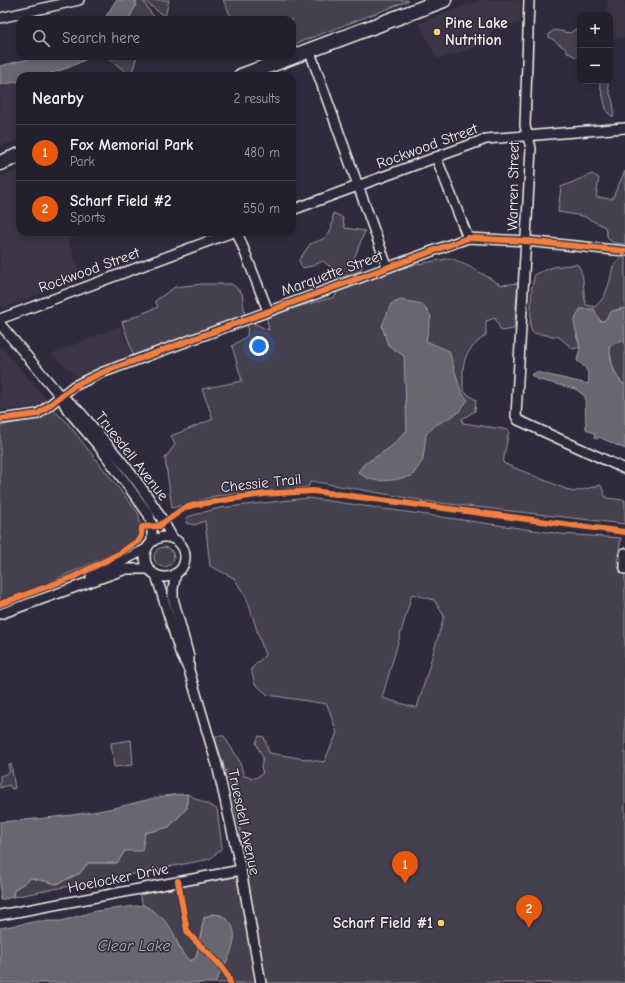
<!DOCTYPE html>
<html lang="en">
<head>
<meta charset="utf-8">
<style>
  body { margin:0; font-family:"Comic Neue",sans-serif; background:#2b2836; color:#f1f3f6 }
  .controls { position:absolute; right:12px; top:12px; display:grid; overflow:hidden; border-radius:8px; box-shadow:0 2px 6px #0003 }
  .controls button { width:36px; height:36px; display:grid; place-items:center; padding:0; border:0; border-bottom:1px solid #403e4a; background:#23202e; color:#f1f3f6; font:20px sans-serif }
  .you { position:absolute; left:259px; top:346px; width:14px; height:14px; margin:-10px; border:3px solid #fff; border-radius:50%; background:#1a73e8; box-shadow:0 0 0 6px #1a73e833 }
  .badge { display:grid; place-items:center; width:26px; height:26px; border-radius:50%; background:#ea580c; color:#fff; font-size:13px; font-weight:700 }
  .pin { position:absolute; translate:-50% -33px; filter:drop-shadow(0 1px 2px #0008) }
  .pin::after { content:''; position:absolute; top:21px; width:14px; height:12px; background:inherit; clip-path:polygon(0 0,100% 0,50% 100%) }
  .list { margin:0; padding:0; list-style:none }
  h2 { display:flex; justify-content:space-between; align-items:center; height:52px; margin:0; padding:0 16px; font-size:17px }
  h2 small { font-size:13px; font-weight:400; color:#a3a3aa }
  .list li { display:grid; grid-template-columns:26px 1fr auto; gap:12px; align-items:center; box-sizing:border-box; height:56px; padding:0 16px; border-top:1px solid #403e4a }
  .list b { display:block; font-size:15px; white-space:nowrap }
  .list p { margin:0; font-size:13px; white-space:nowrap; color:#a3a3aa }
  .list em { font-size:13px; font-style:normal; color:#a3a3aa }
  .icon { flex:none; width:22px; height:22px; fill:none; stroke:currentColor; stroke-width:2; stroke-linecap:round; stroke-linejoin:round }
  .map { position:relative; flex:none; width:625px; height:983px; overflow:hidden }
  .search { position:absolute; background:#23202e; box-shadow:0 2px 6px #0003; left:16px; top:16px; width:280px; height:44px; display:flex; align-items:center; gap:10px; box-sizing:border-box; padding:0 14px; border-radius:12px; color:#a3a3aa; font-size:15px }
  .panel { position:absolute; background:#23202e; box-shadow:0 2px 6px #0003; left:16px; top:72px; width:280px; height:164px; border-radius:12px }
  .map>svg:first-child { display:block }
</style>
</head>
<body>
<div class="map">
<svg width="625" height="983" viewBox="0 0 625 983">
  <rect width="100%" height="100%" fill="#2f2a3d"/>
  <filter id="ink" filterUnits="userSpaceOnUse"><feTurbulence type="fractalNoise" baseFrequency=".025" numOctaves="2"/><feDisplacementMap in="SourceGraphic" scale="8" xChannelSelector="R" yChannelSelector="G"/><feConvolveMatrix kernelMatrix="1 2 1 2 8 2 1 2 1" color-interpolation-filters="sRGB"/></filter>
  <g filter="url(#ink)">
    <g fill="#3b3647">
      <path d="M480,0H521L520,22L490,32L485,45L437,59L419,23Z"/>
      <path d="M608,0H625V37L610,39V15H606Z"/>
      <path d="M20,81V140L0,146V85Z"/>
      <path d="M20,169V232H91L68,240L81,278L2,308L0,306V176Z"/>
      <path d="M120,326L133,359L79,378L51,354Z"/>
      <path d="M0,345L48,401L42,407L0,410Z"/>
    </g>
    <g fill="#454050" stroke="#9c989c" fill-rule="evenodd">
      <path d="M136,0H142L156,20H128L136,5Z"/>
      <path d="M143,0H169L165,17Z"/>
      <path d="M223,0H408V1L292,45V20H233Z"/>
      <path d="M576,29L580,30V50L576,57L568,53L566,49L549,37V34L554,30L570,33Z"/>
      <path d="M106,56H137L131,76Z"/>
      <path d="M599,81H608C607,94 617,102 613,117L607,112Z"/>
      <path d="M625,171V244L614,243L608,239L605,227L583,216L558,212L561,187L592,174L599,178L596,197L612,199Z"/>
      <path d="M333,213L342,217L345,228L365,231L353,261L363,266L360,271L336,279L334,270L323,261L312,266L302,268L299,260L310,244C330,237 332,235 333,213Z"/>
      <path d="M623,257H625V308L612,311L604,321H600L576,335L580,347L573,349L559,337L533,333L530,328L532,287L535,274L553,267L577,264C586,274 582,292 586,305L595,307L604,297L610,281L613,266Z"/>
      <path d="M451,258L476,270L501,285L518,283L514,329L501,331L495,318L486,321V335C461,355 463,360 463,391L476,400L475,411L462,419L463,423L509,430L503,463L573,492L601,485L606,498L625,500V524L431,502L311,481L308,487L215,496L172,508L165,458L175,445L171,436L213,419L202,389L242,381L232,346L247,336L248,321L269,330L266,315L335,297L339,287L413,265Z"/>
      <path d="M202,284H232L242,293L245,316L134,357L122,322L158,307L155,301L175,287Z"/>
      <path d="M622,340L625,343V385C613,377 611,360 609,346Z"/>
      <path d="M53,410L65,420L138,513C143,529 139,538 126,547C84,567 44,586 0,601V426L37,418Z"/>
      <path d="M308,498L561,534L621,538L617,563L619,569L625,570V983H215L221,915L212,914L204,918L196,958L190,961C179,953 178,941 171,929C165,918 153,911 143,905L139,894L247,875L239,835L241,834L229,781L214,736H224L239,760L244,776L256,778L263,773L261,767L263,758L256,743L259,736L264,737L269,753L324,762L337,733L327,704L268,695L255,684L251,669L265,655L247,599L234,578L210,566L205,521L194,525L186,523L187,517L219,508ZM412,594L434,600L444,616L417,708L382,698Z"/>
      <circle cx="164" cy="557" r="10"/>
      <path d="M131,740L133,765L114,767L111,743Z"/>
      <path d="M11,764L15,788L12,789L9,785L0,788V776L10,772L8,765Z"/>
      <path d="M187,794L217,809L222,848L210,859L13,897L14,890L31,878L57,884L80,873L88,863H117L125,851L145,833L169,827L187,808Z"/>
    </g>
    <g fill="#6a6670" stroke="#a19ea0">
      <path d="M116,0H136V5L128,20H104Z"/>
      <path d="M41,56H93L70,67L43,76H20V81L0,85V66Z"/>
      <path d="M401,300L422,304L431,316L426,341L449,351L461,392L468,400L458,413L436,425L426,434L423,460L412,476C393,480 374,486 358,472L363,465L392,446L407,430L404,356L388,345L382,326L391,304Z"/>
      <path d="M625,308V343L622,340L609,346C611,360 613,377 625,385V449L599,437L597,439L594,438L595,434L586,429L585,396L575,389L536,379L531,375L536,372L588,384C591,373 586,367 577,361L580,347L574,322L580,309H594L600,321H604L612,311Z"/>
      <path d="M187,794V808L169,827L145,833L142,851H125L117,863H88L80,873L57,884L31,878L14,890L13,897L0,900V822C37,819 73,816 109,809C135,804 160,794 187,794Z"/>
      <path d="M143,905C153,911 165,918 171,929C178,941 179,953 190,961L196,958L204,918C211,914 216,913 224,917C248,933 224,965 215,983H0V928L39,921H61L96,911Z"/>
    </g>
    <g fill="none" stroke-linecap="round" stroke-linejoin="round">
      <defs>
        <g id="street">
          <path d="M529,0L525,126L531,148L516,416L518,420L625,469"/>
          <path d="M0,18L79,0"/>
          <path d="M310,52L387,266"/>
          <path d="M436,157L468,238"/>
          <path d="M292,210L486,139L625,128"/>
          <path d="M237,232L268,311"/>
          <path d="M0,319L233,232"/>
          <path d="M0,324L61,397L67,409L101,449L149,515L152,526V541"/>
          <path d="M61,397C76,405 85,418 96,431C125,464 153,500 173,539"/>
          <path d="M0,419L38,414L74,386L101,373L468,238L526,241L625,251"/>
          <circle cx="165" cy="557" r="20"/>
          <path d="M625,569V553"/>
          <path d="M176,573L173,589V598L189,657V668"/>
          <path d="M156,575L180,652L189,670L217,765L241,870L261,983"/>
          <path d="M91,577L146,549"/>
          <path d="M0,614L126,569H148"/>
          <path d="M0,915L241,870"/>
        </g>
        <g id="primary">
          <path d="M241,76L444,0"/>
          <path d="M0,163L20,155"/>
        </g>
      </defs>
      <use href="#street" stroke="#f4f1e8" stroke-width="12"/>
      <use href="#primary" stroke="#f4f1e8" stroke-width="17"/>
      <use href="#street" stroke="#2f2a3d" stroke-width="9"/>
      <use href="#primary" stroke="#2f2a3d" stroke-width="14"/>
      <defs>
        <g id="cycleway">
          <path d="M0,419L38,414L74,386L101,373L468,238L526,241L625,251"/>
          <path d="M0,604L73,577L119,554L139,540L141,536L142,527L159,526L184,508L194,505L263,494L313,491L625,532"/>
          <path d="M178,881L187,931C198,948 227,964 230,983"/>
        </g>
      </defs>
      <use href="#cycleway" stroke="#2f2a3d" stroke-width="8"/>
      <use href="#cycleway" stroke="#f27e40" stroke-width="6"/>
    </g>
  </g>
  <g fill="#ffd166" stroke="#2f2a3d" stroke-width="1.5">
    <circle cx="437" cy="32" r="4"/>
    <circle cx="441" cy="923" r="4"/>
  </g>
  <g text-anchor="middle" stroke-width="3" stroke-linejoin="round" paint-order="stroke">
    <g font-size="15" font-weight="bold" fill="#f4f1e8" stroke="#2f2a3d" text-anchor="start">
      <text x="445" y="28">Pine Lake<tspan x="445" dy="17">Nutrition</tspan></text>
      <text x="433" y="928" text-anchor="end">Scharf Field #1</text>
    </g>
    <g font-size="15" fill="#f4f1e8" stroke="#2f2a3d">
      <text transform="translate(427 146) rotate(-20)" y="5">Rockwood Street</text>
      <text transform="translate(513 186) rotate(-89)" y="5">Warren Street</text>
      <text transform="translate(89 270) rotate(-20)" y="5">Rockwood Street</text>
      <text transform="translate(332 273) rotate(-20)" y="5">Marquette Street</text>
      <text transform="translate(132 456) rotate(52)" y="5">Truesdell Avenue</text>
      <text transform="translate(261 483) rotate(-6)" y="5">Chessie Trail</text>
      <text transform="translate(244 822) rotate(78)" y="5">Truesdell Avenue</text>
      <text transform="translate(118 878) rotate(-11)" y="5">Hoelocker Drive</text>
    </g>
    <g font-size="16" font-style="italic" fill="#b6b2b2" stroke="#2f2a3d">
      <text x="134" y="951">Clear Lake</text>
    </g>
  </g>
</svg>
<div class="controls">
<button>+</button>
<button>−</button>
</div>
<div class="you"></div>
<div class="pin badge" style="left:405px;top:884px">1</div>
<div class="pin badge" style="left:529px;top:928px">2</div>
<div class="search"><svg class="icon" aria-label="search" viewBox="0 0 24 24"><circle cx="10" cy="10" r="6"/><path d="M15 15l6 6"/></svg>Search here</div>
<section class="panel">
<h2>Nearby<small>2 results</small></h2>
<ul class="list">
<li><span class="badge">1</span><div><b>Fox Memorial Park</b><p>Park</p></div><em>480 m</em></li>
<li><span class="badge">2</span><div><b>Scharf Field #2</b><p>Sports</p></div><em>550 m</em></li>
</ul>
</section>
</div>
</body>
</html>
